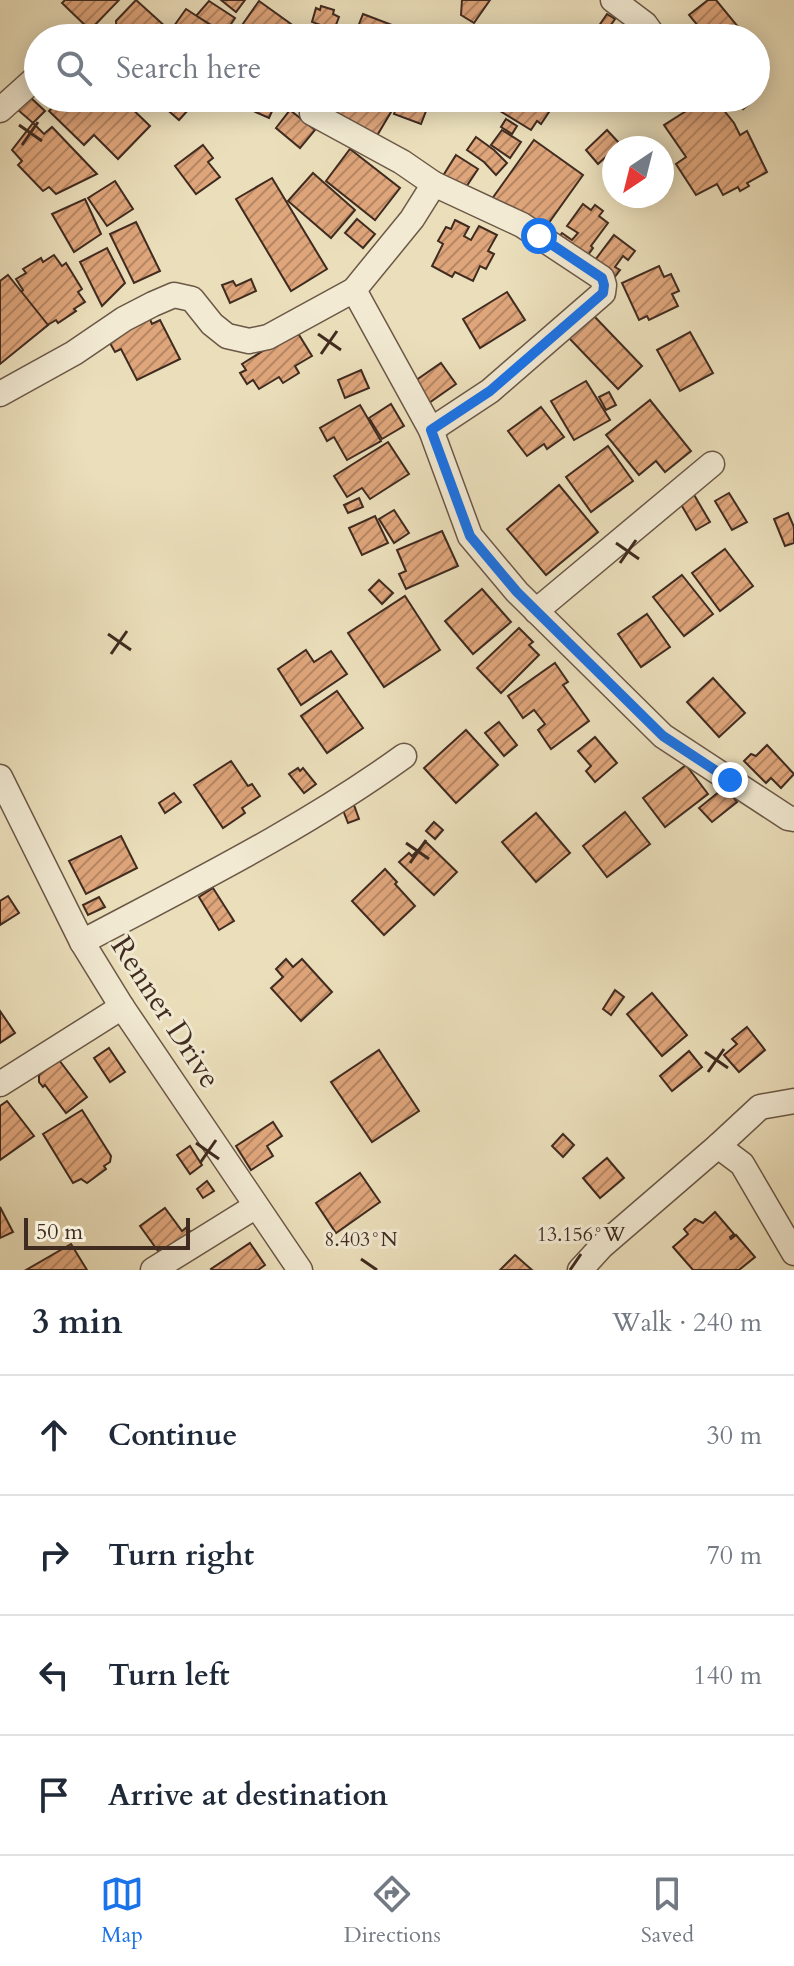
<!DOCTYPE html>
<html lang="en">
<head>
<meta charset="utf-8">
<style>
  body { margin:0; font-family:Cardo,serif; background:#f6f6f7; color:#1f2937 }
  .compass { position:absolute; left:602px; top:136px; width:72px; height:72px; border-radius:50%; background:#fff; box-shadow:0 4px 20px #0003; rotate:215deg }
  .scale { position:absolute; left:24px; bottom:20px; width:166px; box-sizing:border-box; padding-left:8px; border:4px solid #402b20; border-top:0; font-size:22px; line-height:28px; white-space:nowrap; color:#402b20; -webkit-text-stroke:6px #f2ead3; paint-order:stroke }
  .stop { position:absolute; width:24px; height:24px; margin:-18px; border:6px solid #1a73e8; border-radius:50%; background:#fff }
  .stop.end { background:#1a73e8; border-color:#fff; box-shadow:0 2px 8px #0008 }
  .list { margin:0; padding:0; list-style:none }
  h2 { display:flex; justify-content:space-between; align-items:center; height:104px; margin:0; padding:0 32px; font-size:34px }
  h2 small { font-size:26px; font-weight:400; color:#747a83 }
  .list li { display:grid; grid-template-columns:52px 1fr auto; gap:24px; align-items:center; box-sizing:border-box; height:120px; padding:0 32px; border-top:2px solid #e0e1e3 }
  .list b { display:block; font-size:30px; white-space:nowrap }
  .list em { font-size:26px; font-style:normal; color:#747a83 }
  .icon { flex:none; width:44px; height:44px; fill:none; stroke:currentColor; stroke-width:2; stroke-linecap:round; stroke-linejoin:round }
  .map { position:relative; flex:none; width:794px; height:1270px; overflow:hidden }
  .search { position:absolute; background:#fff; box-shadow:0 4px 20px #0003; left:24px; right:24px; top:24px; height:88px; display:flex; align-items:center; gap:20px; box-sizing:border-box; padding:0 28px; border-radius:44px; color:#747a83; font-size:30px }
  .sheet { height:584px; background:#fff }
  nav { display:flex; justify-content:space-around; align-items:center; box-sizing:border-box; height:112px; border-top:2px solid #e0e1e3; background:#fff; font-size:22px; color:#747a83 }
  nav a { display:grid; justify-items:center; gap:4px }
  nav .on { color:#1a73e8 }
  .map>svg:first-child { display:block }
</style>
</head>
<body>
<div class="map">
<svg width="794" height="1270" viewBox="0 0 794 1270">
  <defs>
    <pattern id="building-hatch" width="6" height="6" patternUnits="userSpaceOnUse" patternTransform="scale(2)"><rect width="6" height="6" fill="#dfa57b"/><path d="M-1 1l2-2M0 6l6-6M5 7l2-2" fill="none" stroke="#b68764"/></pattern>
  </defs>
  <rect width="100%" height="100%" fill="#ebdfbb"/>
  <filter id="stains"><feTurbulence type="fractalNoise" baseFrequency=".0025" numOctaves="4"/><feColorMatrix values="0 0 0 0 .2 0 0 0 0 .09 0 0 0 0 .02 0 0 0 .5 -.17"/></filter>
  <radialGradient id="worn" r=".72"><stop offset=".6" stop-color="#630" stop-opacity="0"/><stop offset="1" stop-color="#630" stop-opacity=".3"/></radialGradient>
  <g fill="url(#building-hatch)" stroke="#402b20" stroke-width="2">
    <path d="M65,0H119L90,30L62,3Z"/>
    <path d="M136,0L178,38H117L116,21Z"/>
    <path d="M221,0H245L236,12Z"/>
    <path d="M462,0H490L474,23L461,15Z"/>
    <path d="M708,0H716L744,34L739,38H732L729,34L724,38H708L689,15Z"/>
    <path d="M209,1L235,18L225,33L196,16Z"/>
    <path d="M259,1L291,24L281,38H233Z"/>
    <path d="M321,6L334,10L333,14L339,17L334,30L312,22L316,8L320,10Z"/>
    <path d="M186,9L212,26L205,38H192L174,26Z"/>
    <path d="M363,14L421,36L420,38L354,37Z"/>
    <path d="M607,14L615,19L603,36L596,30Z"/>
    <path d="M617,27L633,38H610Z"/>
    <path d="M30,97L45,111L33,123L18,110Z"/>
    <path d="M73,98H121L150,126L118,159L94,135L84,145L49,111L61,99L67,104Z"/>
    <path d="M154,98H199L179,120Z"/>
    <path d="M235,98H278L269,118L233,102Z"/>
    <path d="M335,98H358L365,102L368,98L391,112L372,144L324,115Z"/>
    <path d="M394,98H431L421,124L394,114L397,105L392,103Z"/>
    <path d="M508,98H534L551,109L541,124L537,121L531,130L500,111Z"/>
    <path d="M686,98H714L734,123L740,135L747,131L767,172L747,183L749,186L740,191L738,187L723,195L717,184L696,195L676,164L686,157L664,125L694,106Z"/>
    <path d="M734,98H753L754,100L743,109Z"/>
    <path d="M290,110L315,130L300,148L276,128Z"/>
    <path d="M506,119L517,126L512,134L501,127Z"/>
    <path d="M33,123L44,134L52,127L97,174L56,194L49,187L43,191L18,165L22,161L12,150Z"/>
    <path d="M502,130L521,142L510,158L491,145Z"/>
    <path d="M607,130L620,144L598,164L586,150Z"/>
    <path d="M476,137L494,150L507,163L496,175L484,162L467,150Z"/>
    <path d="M534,140L583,175L533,245L484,210Z"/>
    <path d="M203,145L213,158L208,162L220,177L196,194L175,166Z"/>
    <path d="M350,149L400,188L375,220L326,181Z"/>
    <path d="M456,155L478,169L462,193L441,179Z"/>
    <path d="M313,173L355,210L331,238L288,201Z"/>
    <path d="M272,178L327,269L291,291L236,199Z"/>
    <path d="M115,181L133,209L107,226L88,198Z"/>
    <path d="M85,199L101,234L74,252L52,214Z"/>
    <path d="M583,204L591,210L595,205L603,211L599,216L608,223L591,246L593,248L583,262L550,248L562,233L572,240L578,233L567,226Z"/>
    <path d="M357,219L375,234L363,248L345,233Z"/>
    <path d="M455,220L469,227L464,236L471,240L479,226L497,235L488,251L494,254L486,269L480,266L473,281L455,272L452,277L432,266L443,244L438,241L446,227L451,229Z"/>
    <path d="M136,222L160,271L134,283L110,234Z"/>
    <path d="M614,235L635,251L628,260L623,256L615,267L620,270L607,287L586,272Z"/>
    <path d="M107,248L125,283L102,306L80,262Z"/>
    <path d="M54,255L62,266L66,263L82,289L78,292L85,302L74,309L76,311L58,323L56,320L46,326L40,316L36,318L20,293L23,290L16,279L26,273L23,269L41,258L43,262Z"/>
    <path d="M659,266L664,277L671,274L679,291L672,294L678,306L649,320L647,316L639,320L622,283Z"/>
    <path d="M8,275L48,325L0,364V281Z"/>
    <path d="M251,279L256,291L230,303L222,285L233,281L236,286Z"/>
    <path d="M507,292L525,320L480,348L463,319Z"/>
    <path d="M593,315L642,366L618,389L569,338Z"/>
    <path d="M149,317L152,324L160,320L180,359L137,380L121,349L115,352L107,338Z"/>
    <path d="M296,330L312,356L295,366L299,373L283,383L279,377L259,389L253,380L247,384L240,373L246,370L242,364Z"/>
    <path d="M690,332L713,373L680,391L657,350Z"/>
    <path d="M441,363L456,384L426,405L412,383Z"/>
    <path d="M361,370L369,388L345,398L338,380Z"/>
    <path d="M586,381L610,420L574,440L551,401Z"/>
    <path d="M609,392L616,405L606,410L599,397Z"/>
    <path d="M650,400L691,451L665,472L656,461L639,475L606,435Z"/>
    <path d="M391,404L404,426L382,439L369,418Z"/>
    <path d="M360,405L381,441L347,460L334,437L327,441L320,428Z"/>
    <path d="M541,407L564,437L547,449L544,444L527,456L508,431Z"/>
    <path d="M388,442L409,474L370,499L362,488L347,497L334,476Z"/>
    <path d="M608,446L633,481L591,512L566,477Z"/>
    <path d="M559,485L598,532L546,575L507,529Z"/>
    <path d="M693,493L710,522L696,530L679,501Z"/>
    <path d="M729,493L747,522L732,530L715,501Z"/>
    <path d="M359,498L363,507L348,513L344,505Z"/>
    <path d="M394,510L409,533L394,543L379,519Z"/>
    <path d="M788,513L794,527V543L785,546L774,519Z"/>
    <path d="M375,516L388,543L362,555L349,528Z"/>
    <path d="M442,531L458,566L406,589L399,574L406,571L397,550Z"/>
    <path d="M725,549L753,586L720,611L692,573Z"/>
    <path d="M682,575L713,614L684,636L653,597Z"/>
    <path d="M379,580L393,593L382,604L369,590Z"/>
    <path d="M482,589L511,622L473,654L445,621Z"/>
    <path d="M405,596L440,650L384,687L348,633Z"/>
    <path d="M647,614L670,647L641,667L618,634Z"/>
    <path d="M519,628L533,642L529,645L539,655L501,693L477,668Z"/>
    <path d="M306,650L314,662L331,651L347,674L301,705L278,669Z"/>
    <path d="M555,663L568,682L563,685L589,721L551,749L538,730L545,724L534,710L523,718L508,696Z"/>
    <path d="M713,678L745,713L719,737L687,702Z"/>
    <path d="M337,691L363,728L327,753L301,716Z"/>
    <path d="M499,722L517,745L504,756L485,733Z"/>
    <path d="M466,730L498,765L456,803L424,768Z"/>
    <path d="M595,737L617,763L595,782L586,771L591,766L578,751Z"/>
    <path d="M767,745L794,774L781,788L771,778L766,783L744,761L751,754L756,756Z"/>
    <path d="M231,761L248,786L252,784L260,796L242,808L245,813L223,828L194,785Z"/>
    <path d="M686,765L708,794L665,827L643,798Z"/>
    <path d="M298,768L300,771L303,768L316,784L304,793L289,774Z"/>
    <path d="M725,787L737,802L712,822L699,808Z"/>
    <path d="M174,793L181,802L165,813L159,803Z"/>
    <path d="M354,805L359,819L348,823L343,810Z"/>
    <path d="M625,812L650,844L607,877L583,846Z"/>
    <path d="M536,813L570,853L536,882L502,842Z"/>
    <path d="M434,822L443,830L435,839L426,831Z"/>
    <path d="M121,836L137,868L86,894L69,861Z"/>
    <path d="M426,842L457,872L434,895L399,862L409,853L412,856Z"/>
    <path d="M385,869L397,882L395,884L415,906L384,935L352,901Z"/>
    <path d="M213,888L234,921L219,930L199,897Z"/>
    <path d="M8,896L19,913L0,925V901Z"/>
    <path d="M99,897L105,907L88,915L83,905Z"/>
    <path d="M286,959L293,967L302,959L332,992L301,1021L271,988L283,977L276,969Z"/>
    <path d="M615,990L624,997L611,1015L603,1009Z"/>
    <path d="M652,993L687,1035L662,1056L627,1014Z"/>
    <path d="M0,1011L15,1033L0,1043Z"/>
    <path d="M747,1027L765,1050L739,1072L724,1055L737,1044L732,1039Z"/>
    <path d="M109,1048L125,1072L110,1082L94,1058Z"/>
    <path d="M379,1050L419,1111L372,1142L331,1082Z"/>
    <path d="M689,1051L702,1067L672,1091L660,1076Z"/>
    <path d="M59,1060L87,1097L66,1113L45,1085L43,1087L39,1082V1075Z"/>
    <path d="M7,1101L34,1136L0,1160V1106Z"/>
    <path d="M82,1110L111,1156L110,1162L104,1166L106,1169L87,1183L81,1179L73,1183L43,1134Z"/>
    <path d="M273,1122L282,1136L267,1146L273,1156L251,1170L236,1146Z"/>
    <path d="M563,1134L574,1145L563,1157L552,1146Z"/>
    <path d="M190,1146L202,1165L190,1174L177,1155Z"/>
    <path d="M607,1158L624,1178L600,1198L583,1178Z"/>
    <path d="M360,1173L380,1202L336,1233L316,1203Z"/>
    <path d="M207,1181L214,1191L203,1198L197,1189Z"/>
    <path d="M0,1207L13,1232L0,1238Z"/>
    <path d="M165,1208L182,1231L187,1227L201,1247L171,1269L140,1226Z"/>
    <path d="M715,1212L734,1234L730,1237L731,1239L736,1235L755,1257L739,1270H693L673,1247L688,1234L684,1229L695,1219L703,1223Z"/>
    <path d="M250,1243L265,1265L258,1270H212L211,1269Z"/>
    <path d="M71,1244L87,1270H26Z"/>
    <path d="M515,1255L532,1270H500Z"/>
  </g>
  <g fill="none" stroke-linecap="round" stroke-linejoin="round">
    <defs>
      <g id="street">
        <path d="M613,0L645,24L655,38"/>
        <path d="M0,110L38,76"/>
        <path d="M354,290L431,430L470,536L517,592L663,736L788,818L794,819"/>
        <path d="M0,394L74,353L124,319L153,304L174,295L192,299L212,324L227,336L249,341L268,337L354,290L412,219L434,184L402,162L312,113"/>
        <path d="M431,430L490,391L603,293L604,285L602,278L522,225L434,184"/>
        <path d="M536,611L712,464"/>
        <path d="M0,777L82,942L122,1007L300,1270"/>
        <path d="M82,942C191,884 303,829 404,756"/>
        <path d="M0,1084L122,1007"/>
        <path d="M718,1146L742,1164L794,1253"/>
        <path d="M153,1270L256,1206"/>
        <path d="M580,1270L602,1246L718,1146L760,1107L794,1101"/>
      </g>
    </defs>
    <use href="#street" stroke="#6b5847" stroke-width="27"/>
    <use href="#street" stroke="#f2ead3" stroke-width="24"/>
  </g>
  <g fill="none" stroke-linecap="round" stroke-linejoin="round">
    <path stroke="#1a73e8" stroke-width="10" d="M539,236L602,278L604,285L603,293L490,391L431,430L470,536L517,592L663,736L730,780"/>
  </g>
  <path fill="none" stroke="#402b20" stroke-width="3" d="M19,125L42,141M22,145L38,122M318,334L341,350M321,354L337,331M616,543L639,559M620,563L636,540M108,634L131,650M111,654L127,631M406,843L429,859M410,863L426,840M705,1052L728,1068M708,1072L724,1049M196,1143L219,1159M200,1163L216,1140M361,1259L377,1270M570,1270L581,1254"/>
  <g text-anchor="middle" stroke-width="6" stroke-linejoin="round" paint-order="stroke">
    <g font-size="30" fill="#402b20" stroke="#f2ead3">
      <text transform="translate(166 1012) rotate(57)" y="10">Renner Drive</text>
    </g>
  </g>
  <g font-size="20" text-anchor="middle" fill="#402b20" stroke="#f2ead3" stroke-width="6" stroke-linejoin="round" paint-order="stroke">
    <text x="581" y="1241">13.156°W</text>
    <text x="361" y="1246">8.403°N</text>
  </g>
  <rect width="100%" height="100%" filter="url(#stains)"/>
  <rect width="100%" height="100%" fill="url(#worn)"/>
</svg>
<svg class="compass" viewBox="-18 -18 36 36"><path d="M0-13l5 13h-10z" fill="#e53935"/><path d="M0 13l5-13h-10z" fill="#747a83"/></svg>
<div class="scale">50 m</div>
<div class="stop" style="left:539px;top:236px"></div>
<div class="stop end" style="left:730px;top:780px"></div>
<div class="search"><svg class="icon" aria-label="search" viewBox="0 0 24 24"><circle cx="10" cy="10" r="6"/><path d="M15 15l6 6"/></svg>Search here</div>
</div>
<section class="sheet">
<h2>3 min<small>Walk · 240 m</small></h2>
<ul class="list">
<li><svg class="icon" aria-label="ahead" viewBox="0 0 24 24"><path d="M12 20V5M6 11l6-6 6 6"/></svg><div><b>Continue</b></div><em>30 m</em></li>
<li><svg class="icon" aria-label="right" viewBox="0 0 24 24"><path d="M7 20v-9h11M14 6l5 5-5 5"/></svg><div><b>Turn right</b></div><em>70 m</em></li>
<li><svg class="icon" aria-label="left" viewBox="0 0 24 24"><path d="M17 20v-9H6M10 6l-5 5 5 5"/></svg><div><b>Turn left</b></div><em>140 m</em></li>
<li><svg class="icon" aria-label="arrive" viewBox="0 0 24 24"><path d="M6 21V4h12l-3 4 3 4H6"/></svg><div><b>Arrive at destination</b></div></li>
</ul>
</section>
<nav>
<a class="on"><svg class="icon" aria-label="map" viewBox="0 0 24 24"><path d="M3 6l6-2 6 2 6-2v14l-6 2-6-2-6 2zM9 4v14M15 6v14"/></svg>Map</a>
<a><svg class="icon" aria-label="directions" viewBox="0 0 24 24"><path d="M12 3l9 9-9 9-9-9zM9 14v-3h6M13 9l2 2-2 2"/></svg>Directions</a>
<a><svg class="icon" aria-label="saved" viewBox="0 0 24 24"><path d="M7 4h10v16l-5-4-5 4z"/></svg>Saved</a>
</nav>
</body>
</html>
